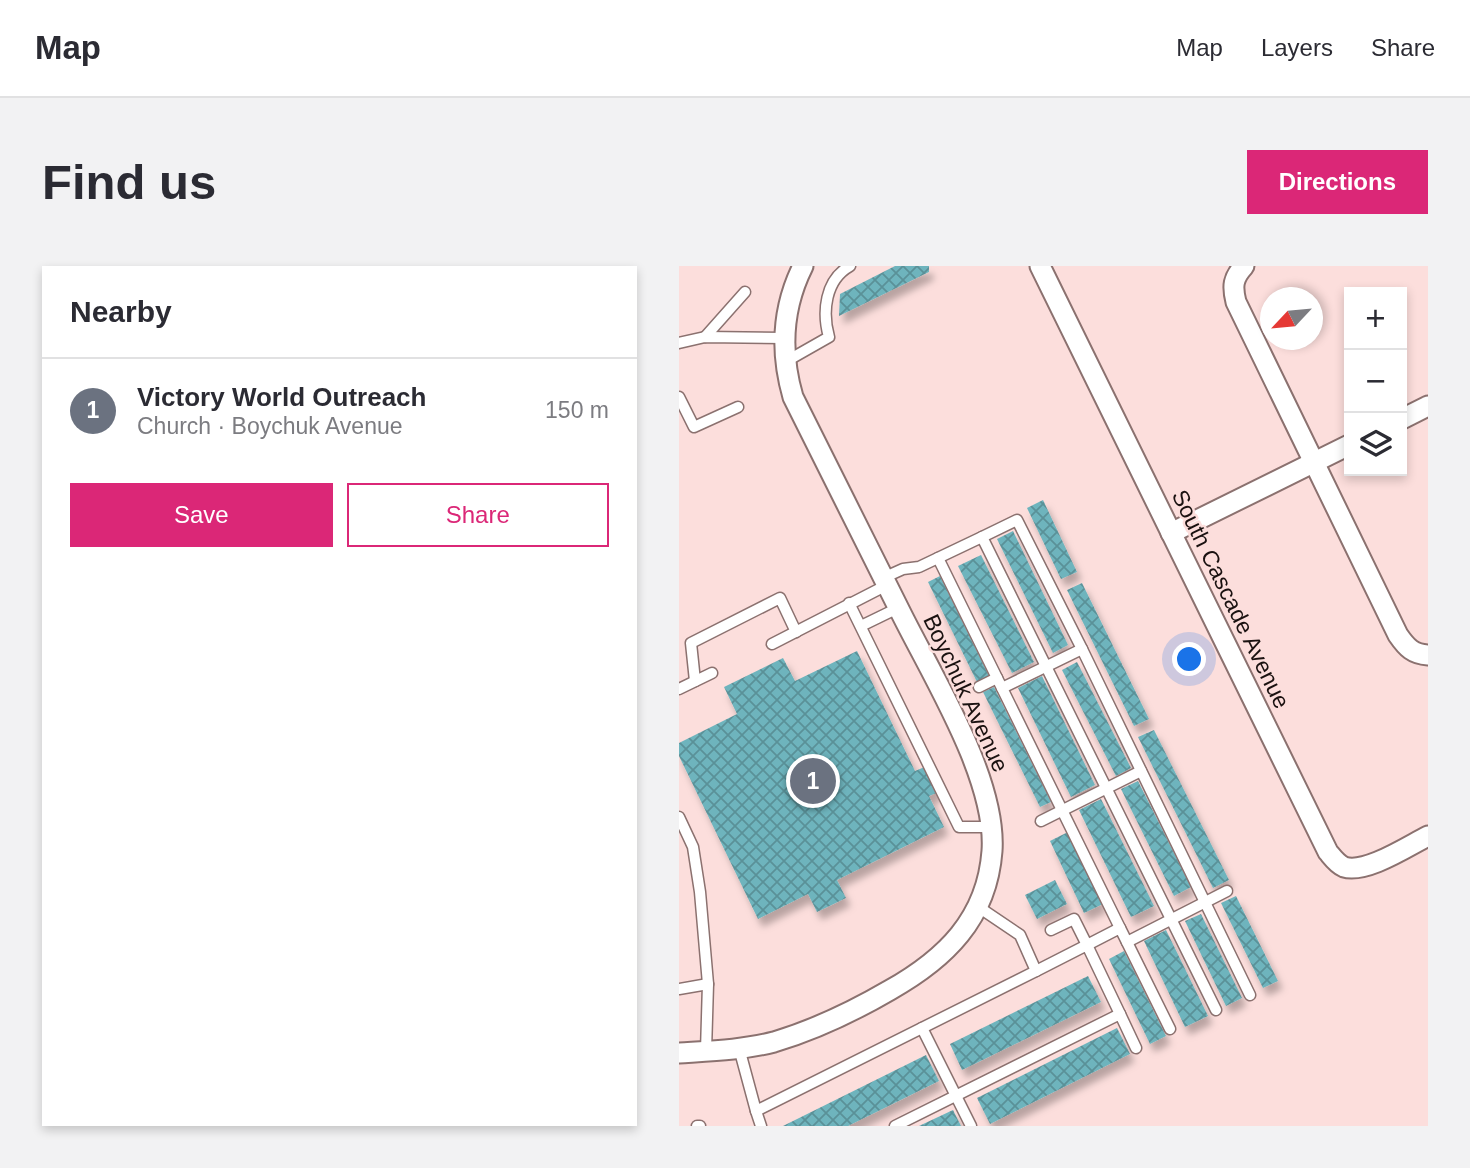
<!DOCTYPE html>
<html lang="en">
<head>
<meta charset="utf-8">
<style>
  body { margin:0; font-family:Helvetica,sans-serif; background:#f2f2f3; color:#2b2b33 }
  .controls { position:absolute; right:21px; top:21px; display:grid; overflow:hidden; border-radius:0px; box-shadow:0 4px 10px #0003 }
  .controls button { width:63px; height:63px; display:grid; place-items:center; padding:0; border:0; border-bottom:2px solid #e1e1e2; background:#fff; color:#2b2b33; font:35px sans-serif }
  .compass { position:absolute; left:581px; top:21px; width:63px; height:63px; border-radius:50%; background:#fff; box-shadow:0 4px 10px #0003; rotate:244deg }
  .you { position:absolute; left:511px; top:394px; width:24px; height:24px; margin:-18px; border:5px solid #fff; border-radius:50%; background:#1a73e8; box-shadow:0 0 0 10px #1a73e833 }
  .badge { display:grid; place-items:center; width:46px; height:46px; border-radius:50%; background:#db2777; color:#fff; font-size:23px; font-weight:700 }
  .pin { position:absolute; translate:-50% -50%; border:4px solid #fff; box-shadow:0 2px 7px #0006 }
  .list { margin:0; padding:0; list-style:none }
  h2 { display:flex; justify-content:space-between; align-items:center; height:91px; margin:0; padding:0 28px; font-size:30px }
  h2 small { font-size:23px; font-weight:400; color:#7c7c81 }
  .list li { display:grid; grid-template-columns:46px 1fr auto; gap:21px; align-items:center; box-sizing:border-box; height:105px; padding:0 28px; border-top:2px solid #e1e1e2 }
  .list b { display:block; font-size:26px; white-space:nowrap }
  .list p { margin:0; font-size:23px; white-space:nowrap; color:#7c7c81 }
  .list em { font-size:23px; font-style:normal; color:#7c7c81 }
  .actions { display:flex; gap:14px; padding:21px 28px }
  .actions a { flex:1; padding:16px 0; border:2px solid #db2777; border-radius:0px; text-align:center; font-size:24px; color:#db2777 }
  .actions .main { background:#db2777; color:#fff }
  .icon { flex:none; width:38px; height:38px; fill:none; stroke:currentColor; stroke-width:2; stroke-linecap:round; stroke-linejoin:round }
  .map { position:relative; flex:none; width:749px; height:860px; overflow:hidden; border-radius:0px }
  header { display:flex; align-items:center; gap:42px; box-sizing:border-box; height:98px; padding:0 35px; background:#fff; border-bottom:2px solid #e1e1e2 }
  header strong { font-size:33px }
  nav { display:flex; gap:38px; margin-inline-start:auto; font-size:24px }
  .intro { display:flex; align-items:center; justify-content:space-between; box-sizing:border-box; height:168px; padding:0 42px }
  h1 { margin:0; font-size:49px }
  .button { padding:18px 32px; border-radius:0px; background:#db2777; color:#fff; font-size:24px; font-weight:700 }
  main { display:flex; gap:42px; padding:0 42px }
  aside { flex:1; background:#fff; border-radius:0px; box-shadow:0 4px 10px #0003 }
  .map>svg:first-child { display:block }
</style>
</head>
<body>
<header>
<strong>Map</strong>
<nav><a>Map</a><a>Layers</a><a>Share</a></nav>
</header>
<div class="intro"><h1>Find us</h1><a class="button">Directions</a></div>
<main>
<aside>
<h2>Nearby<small></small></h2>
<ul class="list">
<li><span class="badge" style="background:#6b7280">1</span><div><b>Victory World Outreach</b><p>Church · Boychuk Avenue</p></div><em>150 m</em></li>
</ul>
<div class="actions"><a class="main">Save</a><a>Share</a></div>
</aside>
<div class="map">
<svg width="749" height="860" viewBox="0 0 749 860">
  <defs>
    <pattern id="building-cross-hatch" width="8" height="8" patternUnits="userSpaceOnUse" patternTransform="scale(1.75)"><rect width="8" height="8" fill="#6eb4bd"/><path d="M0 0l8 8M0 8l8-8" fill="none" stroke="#5a9198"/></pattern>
    <filter id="shadow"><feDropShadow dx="4.5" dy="8" stdDeviation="3.5" flood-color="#0004"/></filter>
  </defs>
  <rect width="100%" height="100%" fill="#fcdedc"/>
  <g fill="url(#building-cross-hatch)" filter="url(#shadow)">
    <path d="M216,0H250V6L160,50L161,28Z"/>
    <path d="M364,234L398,306L382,313L348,242Z"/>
    <path d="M334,265L389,379L374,387L318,273Z"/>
    <path d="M302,289L355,396L333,407L279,300Z"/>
    <path d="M261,310L310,410L298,416L249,316Z"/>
    <path d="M403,317L470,453L455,460L388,324Z"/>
    <path d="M178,385L236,505L248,500L260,526L250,530L265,561L158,614L167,632L138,646L129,628L79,653L0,490V477L58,448L45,421L104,392L116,415Z"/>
    <path d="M398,396L452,502L437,510L383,404Z"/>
    <path d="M363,410L416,519L392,531L339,422Z"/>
    <path d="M315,421L372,536L361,541L304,426Z"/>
    <path d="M475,464L550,614L534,622L459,471Z"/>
    <path d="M459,515L512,621L495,630L442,523Z"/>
    <path d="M422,533L475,640L452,651L400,544Z"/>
    <path d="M389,566L424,638L405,647L371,575Z"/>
    <path d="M376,614L388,638L358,653L346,629Z"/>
    <path d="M557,630L599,715L584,722L542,637Z"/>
    <path d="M522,648L563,732L547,740L506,655Z"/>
    <path d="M487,664L529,750L506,761L465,675Z"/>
    <path d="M445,685L487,770L471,778L430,693Z"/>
    <path d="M409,710L422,736L283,804L271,778Z"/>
    <path d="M438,762L451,788L311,858L298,832Z"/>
    <path d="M247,789L260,815L169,860H104Z"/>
    <path d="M274,844L282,860H240Z"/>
  </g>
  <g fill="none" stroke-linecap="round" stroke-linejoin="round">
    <defs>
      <g id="service">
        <path d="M26,71L66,26"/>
        <path d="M0,77L26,71L105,72"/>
        <path d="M106,96L150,71C143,46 146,14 171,0"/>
        <path d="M0,131L15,161L59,141"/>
        <path d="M303,271L338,254L403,383"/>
        <path d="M259,292L441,662"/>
        <path d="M204,312L224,303L240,301L303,271L537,744"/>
        <path d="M170,337L280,561H312"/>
        <path d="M182,360L219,342"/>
        <path d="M93,378L208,319"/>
        <path d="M16,415L12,377L101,332L117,366"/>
        <path d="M300,421L318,412"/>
        <path d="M323,422L403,383L571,729"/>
        <path d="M0,423L33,407"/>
        <path d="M0,551L14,581L21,626L29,718L27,785"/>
        <path d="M362,555L462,505"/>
        <path d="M372,664L395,653L408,679L441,662L491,763"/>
        <path d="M448,676L548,625"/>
        <path d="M357,705L408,679L441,748"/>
        <path d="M0,723L29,718"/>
        <path d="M243,762L292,860"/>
        <path d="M60,782L77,845L357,705L341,669L298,640"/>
        <path d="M77,845L82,860"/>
        <path d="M18,860H21"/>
        <path d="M216,860L441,748L457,782"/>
      </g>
      <g id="minor">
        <path d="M361,0L649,586C654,592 658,598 665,601C687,608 729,580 749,570"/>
        <path d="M565,0C554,12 553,20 557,36L719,369C728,382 734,388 749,389"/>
        <path d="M723,153L749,140"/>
        <path d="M492,267L670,179"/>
        <path d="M0,787C31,785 64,784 95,776C135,764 175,745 211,724C266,693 308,653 313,585C318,513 253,410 221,345C185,274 150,202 114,131C101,86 103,42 124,0"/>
      </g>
    </defs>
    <use href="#service" stroke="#8b716f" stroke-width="13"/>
    <use href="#minor" stroke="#8b716f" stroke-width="23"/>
    <use href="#service" stroke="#fff" stroke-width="10"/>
    <use href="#minor" stroke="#fff" stroke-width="19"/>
  </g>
  <g text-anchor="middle" stroke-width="5" stroke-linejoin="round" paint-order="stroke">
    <g font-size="23" fill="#1a1110" stroke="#fcdedc">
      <text transform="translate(552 333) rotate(64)" y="8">South Cascade Avenue</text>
      <text transform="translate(287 427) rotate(65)" y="8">Boychuk Avenue</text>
    </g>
  </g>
</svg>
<div class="controls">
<button>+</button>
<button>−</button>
<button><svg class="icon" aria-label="layers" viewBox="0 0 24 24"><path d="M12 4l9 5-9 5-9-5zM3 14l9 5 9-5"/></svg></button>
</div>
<svg class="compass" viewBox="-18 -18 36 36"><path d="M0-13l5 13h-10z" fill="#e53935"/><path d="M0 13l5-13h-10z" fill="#7c7c81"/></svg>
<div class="you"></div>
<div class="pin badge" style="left:134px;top:515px;background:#6b7280">1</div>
</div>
</main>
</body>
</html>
